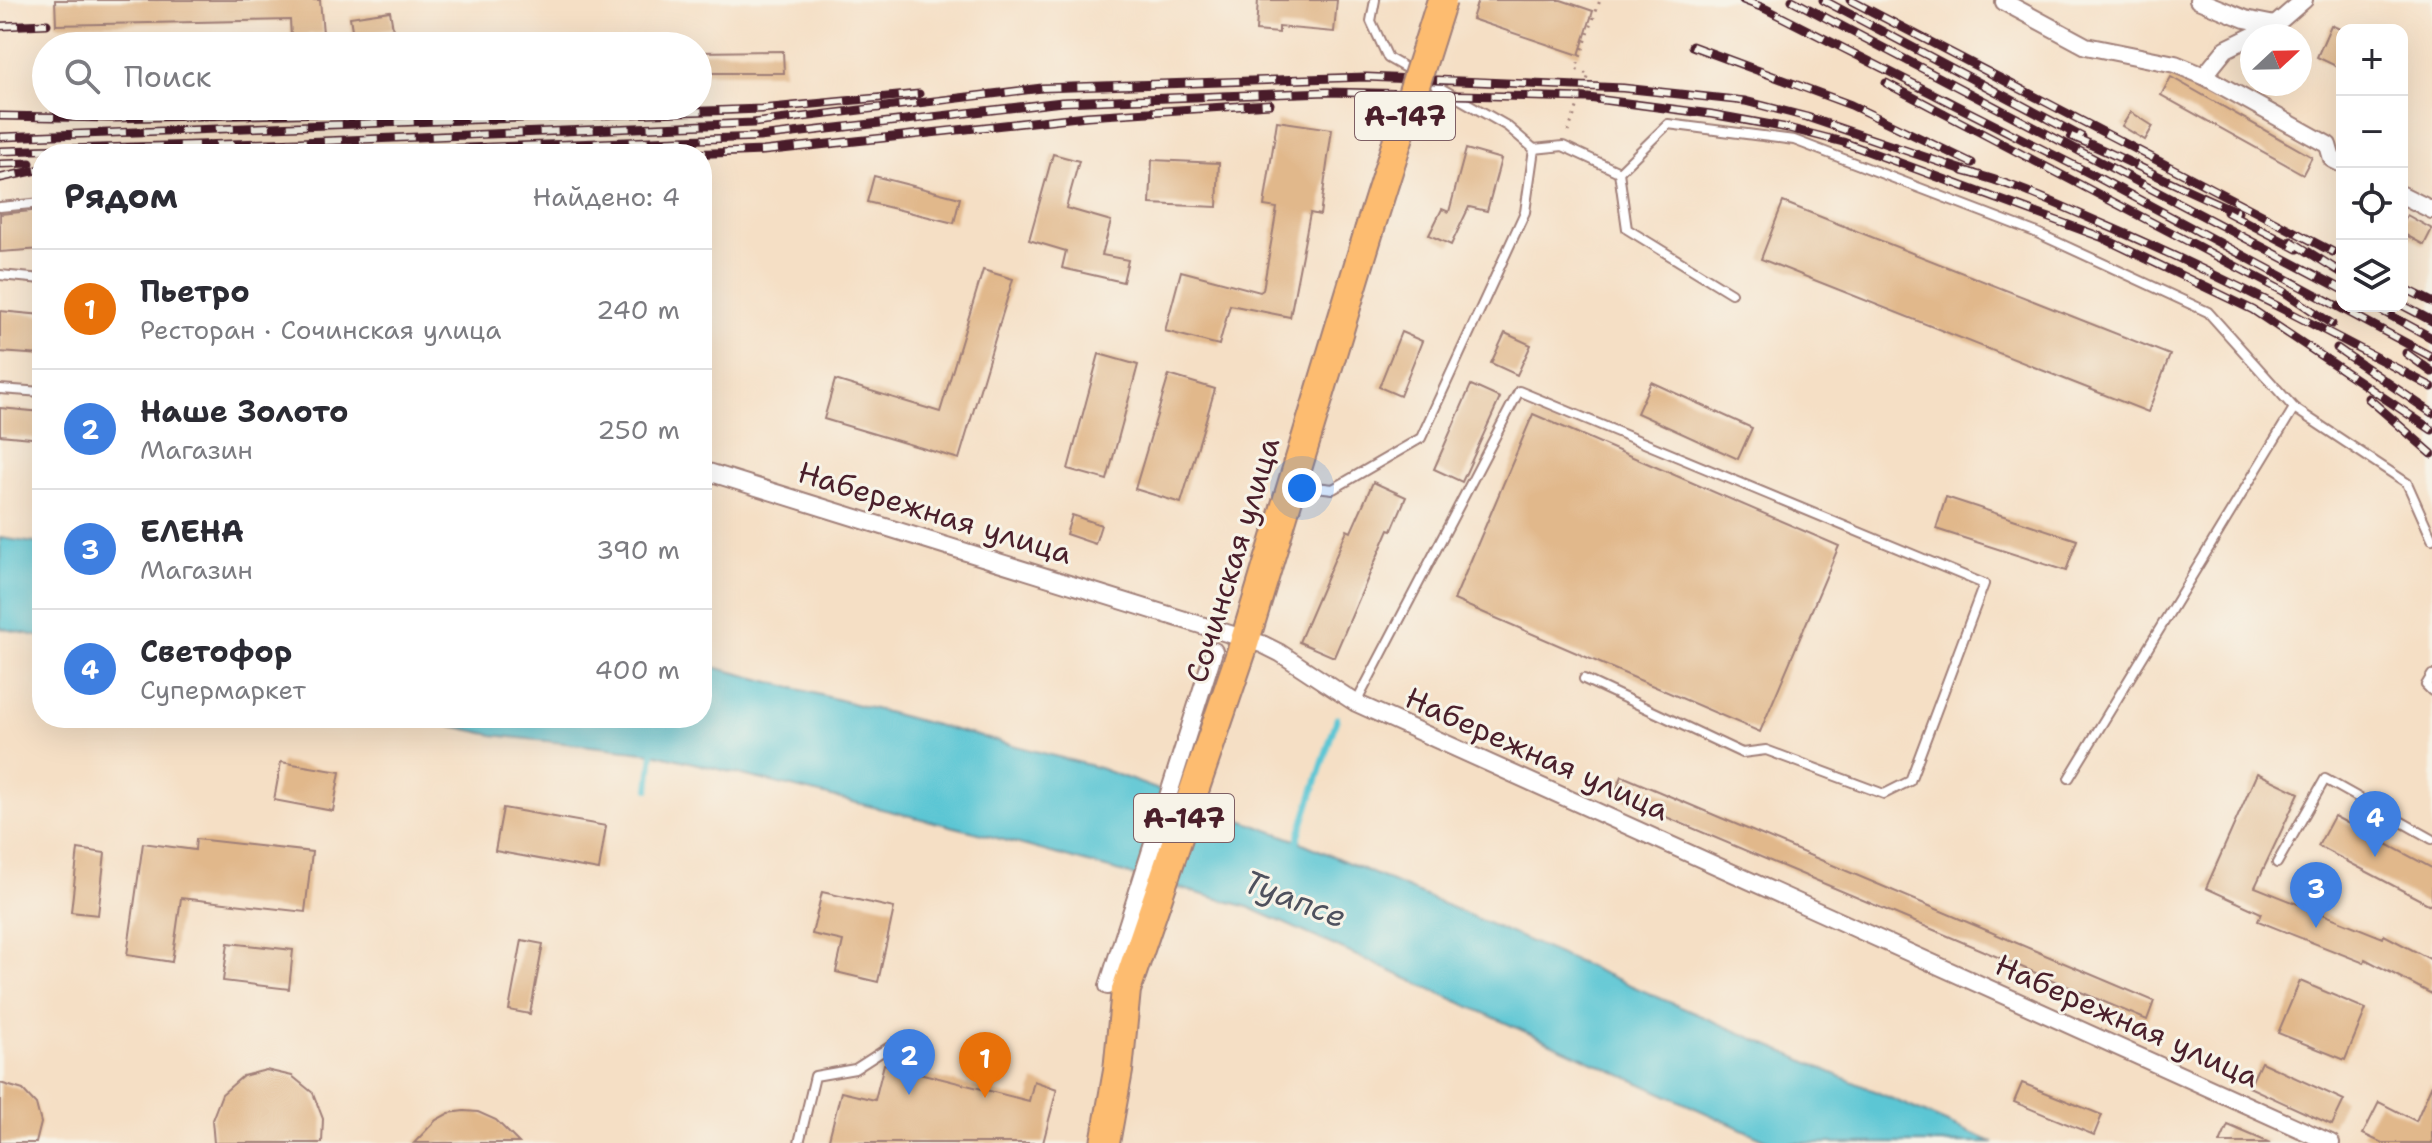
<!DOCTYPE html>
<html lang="ru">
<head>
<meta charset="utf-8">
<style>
  body { margin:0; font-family:"Shantell Sans",sans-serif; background:#f7f7f7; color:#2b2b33 }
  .controls { position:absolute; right:24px; top:24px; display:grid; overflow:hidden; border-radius:16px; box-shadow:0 8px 32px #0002 }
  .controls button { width:72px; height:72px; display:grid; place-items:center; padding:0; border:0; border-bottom:2px solid #e1e1e2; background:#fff; color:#2b2b33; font:40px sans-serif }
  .compass { position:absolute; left:2240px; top:24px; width:72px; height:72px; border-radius:50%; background:#fff; box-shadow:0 8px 32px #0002; rotate:68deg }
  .you { position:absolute; left:1302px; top:488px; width:28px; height:28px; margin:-20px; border:6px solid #fff; border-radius:50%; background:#1a73e8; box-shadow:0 0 0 12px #1a73e833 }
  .badge { display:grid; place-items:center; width:52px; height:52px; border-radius:50%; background:#b5179e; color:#fff; font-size:26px; font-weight:700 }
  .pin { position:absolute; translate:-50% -66px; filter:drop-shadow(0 2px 4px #0008) }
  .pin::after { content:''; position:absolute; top:42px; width:28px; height:24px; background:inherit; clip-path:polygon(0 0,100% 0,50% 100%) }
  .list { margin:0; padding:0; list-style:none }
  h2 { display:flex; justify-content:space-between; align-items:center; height:104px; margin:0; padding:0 32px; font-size:34px }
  h2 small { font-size:26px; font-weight:400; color:#7c7c81 }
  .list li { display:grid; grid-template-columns:52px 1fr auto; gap:24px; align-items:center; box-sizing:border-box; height:120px; padding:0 32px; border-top:2px solid #e1e1e2 }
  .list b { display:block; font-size:30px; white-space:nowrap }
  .list p { margin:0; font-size:26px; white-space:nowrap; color:#7c7c81 }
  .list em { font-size:26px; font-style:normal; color:#7c7c81 }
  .icon { flex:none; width:44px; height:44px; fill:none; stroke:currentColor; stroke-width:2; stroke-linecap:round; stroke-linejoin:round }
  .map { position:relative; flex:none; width:2432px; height:1143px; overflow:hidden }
  .search { position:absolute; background:#fff; box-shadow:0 8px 32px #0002; left:32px; top:32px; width:680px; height:88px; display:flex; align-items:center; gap:20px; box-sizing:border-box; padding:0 28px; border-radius:44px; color:#7c7c81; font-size:30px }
  .panel { position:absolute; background:#fff; box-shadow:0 8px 32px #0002; left:32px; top:144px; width:680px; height:584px; border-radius:32px }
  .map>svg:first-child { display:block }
</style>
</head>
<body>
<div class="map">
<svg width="2432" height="1143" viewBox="0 0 2432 1143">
  <rect width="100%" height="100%" fill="#f7f3e8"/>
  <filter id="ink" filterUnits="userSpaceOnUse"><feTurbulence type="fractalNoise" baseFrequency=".0125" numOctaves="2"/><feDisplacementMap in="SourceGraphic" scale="16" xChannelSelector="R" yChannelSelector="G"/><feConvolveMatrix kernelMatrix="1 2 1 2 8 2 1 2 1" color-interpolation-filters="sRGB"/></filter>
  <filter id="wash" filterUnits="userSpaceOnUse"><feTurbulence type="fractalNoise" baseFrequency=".006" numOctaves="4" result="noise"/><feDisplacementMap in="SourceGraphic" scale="32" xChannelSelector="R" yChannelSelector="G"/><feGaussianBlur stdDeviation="1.8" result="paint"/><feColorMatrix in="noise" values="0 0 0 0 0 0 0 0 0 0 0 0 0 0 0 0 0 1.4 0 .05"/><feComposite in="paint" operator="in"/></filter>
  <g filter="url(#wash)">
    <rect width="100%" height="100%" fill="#f5dfc5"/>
    <g fill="#5bc6d4" stroke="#527280" stroke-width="2">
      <path d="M0,538L42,544V637L0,628Z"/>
      <path d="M702,664L1096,767L1298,841L1994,1143H1773L1248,907L975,832L653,753L493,735L416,718H702Z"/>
    </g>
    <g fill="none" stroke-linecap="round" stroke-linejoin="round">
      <g stroke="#5bc6d4" stroke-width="6">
        <path d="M649,789L653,753"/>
        <path d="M1295,848L1337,718"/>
      </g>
    </g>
    <g id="blocks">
      <g fill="#e1b88b">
        <path d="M55,0H320L323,33L291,36L290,20L56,25Z"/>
        <path d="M1258,0H1337L1334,32L1279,27V33L1256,31Z"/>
        <path d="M1478,0H1561L1593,11L1579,55L1472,19Z"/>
        <path d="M390,11L393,29L353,36L350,17Z"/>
        <path d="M2331,25L2342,30V69L2317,57Z"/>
        <path d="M783,51L784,73H698V52Z"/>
        <path d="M2171,77L2312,157L2303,174L2161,95Z"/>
        <path d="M2131,112L2153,126L2145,140L2122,126Z"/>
        <path d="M1277,121L1332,129L1320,215L1310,213L1290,317L1230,305L1219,345L1165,331L1181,271L1260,292L1263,290L1277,208L1264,206Z"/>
        <path d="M1466,149L1501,159L1487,211L1469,207L1451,245L1429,235L1442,209L1449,212Z"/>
        <path d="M1053,154L1079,161L1066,208L1111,221L1102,255L1128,260L1123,282L1062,268L1066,251L1029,240Z"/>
        <path d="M1152,160L1219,163L1217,207L1150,204Z"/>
        <path d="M874,176L960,198L954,223L867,202Z"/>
        <path d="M1783,202L2170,355L2148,412L1761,259Z"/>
        <path d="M42,210V249L0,252V214Z"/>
        <path d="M2407,215L2432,229L2424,245L2402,233V224Z"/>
        <path d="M983,270L1013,279L959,459L824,419L835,380L940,412Z"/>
        <path d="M0,311L42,315V355L0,352Z"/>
        <path d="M1401,332L1422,341L1400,396L1379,387Z"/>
        <path d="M1505,333L1531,345L1517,375L1491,363Z"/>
        <path d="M1099,354L1138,365L1107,480L1068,469Z"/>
        <path d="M1169,375L1215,389L1181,503L1135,489Z"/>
        <path d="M1651,382L1752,428L1738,459L1637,413Z"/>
        <path d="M1471,385L1500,398L1462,482L1434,469Z"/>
        <path d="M0,408L42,412V439L0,435Z"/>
        <path d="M1533,414L1839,546L1760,732L1454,600Z"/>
        <path d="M1373,482L1406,497L1392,530L1389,529L1334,657L1299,642L1347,530L1351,532Z"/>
        <path d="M1946,497L2077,540L2066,571L1936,529Z"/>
        <path d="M1072,515L1101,525L1095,544L1066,534Z"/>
        <path d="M281,762L340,772L333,811L274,800Z"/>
        <path d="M2257,773L2299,793L2255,887L2383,938L2384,935L2432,960V994L2365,959L2364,963L2258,921L2261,913L2206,888Z"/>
        <path d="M1622,776L2154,1001L2147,1020L1614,795Z"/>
        <path d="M503,808L606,826L599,870L495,851Z"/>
        <path d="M2334,816L2432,868V906L2318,846Z"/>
        <path d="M196,839L312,852L305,912L181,898L172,962L127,955L143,843L195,850Z"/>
        <path d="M78,849L105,853L98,915L71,912Z"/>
        <path d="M822,892L894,908L878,982L836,972L843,941L812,934Z"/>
        <path d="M522,940L543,944L530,1014L509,1010Z"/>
        <path d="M228,943L293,950L289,989L223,981Z"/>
        <path d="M2300,981L2366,1009L2345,1060L2278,1033Z"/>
        <path d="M2261,1062L2344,1100L2332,1125L2249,1087Z"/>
        <path d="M884,1064L1029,1101L1034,1081L1057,1089L1043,1143H828L841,1092L875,1100Z"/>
        <path d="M266,1070L292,1076L313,1093L323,1119L322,1143H214L212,1120L222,1094L243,1076Z"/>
        <path d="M0,1083L23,1090L36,1104L41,1123L36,1143H0Z"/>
        <path d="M2022,1083L2102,1115L2094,1135L2014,1102Z"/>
        <path d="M2432,1084V1143H2382L2363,1134L2379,1102L2416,1121Z"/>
        <path d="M464,1111L478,1112L496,1120L519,1143H414L436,1120L449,1113Z"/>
        <path d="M2228,1125L2270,1143H2220Z"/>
      </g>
    </g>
  </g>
  <g filter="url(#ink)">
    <use href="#blocks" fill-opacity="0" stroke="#a07f78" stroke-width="2"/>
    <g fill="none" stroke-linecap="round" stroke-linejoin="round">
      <defs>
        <g id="lane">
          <path d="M1534,149L1563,146L1619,172L1668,124L1794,140L2035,232L2208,312L2294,408L2407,483L2432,539"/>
          <path d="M1619,172L1627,229L1731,293"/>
          <path d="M0,207L42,203"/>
          <path d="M0,275L42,279"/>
          <path d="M0,389L42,392"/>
          <path d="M1299,485L1333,489L1421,438L1525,212L1534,149L1507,126L1388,58L1371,21L1375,0"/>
          <path d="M2432,675L2426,685L2432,691"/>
          <path d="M1356,703L1519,391L1984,584L1910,781L1884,794L1766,750L1742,753L1584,679"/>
          <path d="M2069,778L2294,408"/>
          <path d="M2277,863L2325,779L2432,839"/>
          <path d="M799,1143L815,1076L855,1069L900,1040"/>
        </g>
        <g id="street">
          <path d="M2198,0L2245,19L2275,25"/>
          <path d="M2004,2L2086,46L2175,64L2204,76L2328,145L2332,159L2342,164"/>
          <path d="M2204,76L2226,49L2275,25L2304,0"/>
          <path d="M2402,195L2432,210"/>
          <path d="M702,470L1262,644L1280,653L1356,703L2331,1143"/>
          <path d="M1108,986L1214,651"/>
        </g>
        <path id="highway" d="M1105,1143L1118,1071L1126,990L1243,647L1369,231"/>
      </defs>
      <use href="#lane" stroke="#a07f78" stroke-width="12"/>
      <use href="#street" stroke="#a07f78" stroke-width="20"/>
      <use href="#highway" stroke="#a07f78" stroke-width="32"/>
      <path stroke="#a07f78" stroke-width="3" stroke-dasharray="2 6" stroke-linecap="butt" d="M1568,132L1589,75L1576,69L1600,0"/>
      <use href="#lane" stroke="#fff" stroke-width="8"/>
      <use href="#street" stroke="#fff" stroke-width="16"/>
      <use href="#highway" stroke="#fdbc6f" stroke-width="28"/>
      <defs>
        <g id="rail">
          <path d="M1743,0L1766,9L2097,177L2432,357"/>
          <path d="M1792,0L2342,289"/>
          <path d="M1823,0L2082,137"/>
          <path d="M1850,0L2333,252"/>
          <path d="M0,26L47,24"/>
          <path d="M1692,46L1851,105L1972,163"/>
          <path d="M1886,83L2283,291L2332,324"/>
          <path d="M0,116L111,118L327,113"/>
          <path d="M2071,136C2127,159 2181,189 2238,212"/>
          <path d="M0,137L761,109L919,94"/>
          <path d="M0,151L300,142L753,123L1042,88L1366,77L1623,88L1745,101L1807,117L1975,174"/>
          <path d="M306,154L759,137L1062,102L1327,92L1588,98L1711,114L1788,128L1843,142L2101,237L2253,310L2432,430"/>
          <path d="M688,154L763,151L1087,116L1270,104"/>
          <path d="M0,164L30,163"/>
          <path d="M1963,171C2013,183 2059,205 2105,225C2217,273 2325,330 2432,387"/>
          <path d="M0,178L42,169"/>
          <path d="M2227,212L2298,249"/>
          <path d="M2291,241L2342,273"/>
          <path d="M2402,287L2432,302"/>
          <path d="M2402,305L2432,321"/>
          <path d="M2373,306L2432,338"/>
          <path d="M2337,348L2432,413"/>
          <path d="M2406,353L2432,372"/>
          <path d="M2368,398L2432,454"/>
        </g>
      </defs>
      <use href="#rail" stroke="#4a1f2b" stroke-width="9"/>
      <use href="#rail" stroke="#f7f3e8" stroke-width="6" stroke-dasharray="18" stroke-linecap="butt"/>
      <defs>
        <path id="highway-bridge" d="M1369,231L1442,0"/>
      </defs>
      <use href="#highway-bridge" stroke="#a07f78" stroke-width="32" stroke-linecap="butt"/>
      <use href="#highway-bridge" stroke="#fdbc6f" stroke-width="28"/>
    </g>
  </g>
  <g text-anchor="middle" stroke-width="6" stroke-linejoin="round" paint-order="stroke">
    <g fill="#f7f3e8" stroke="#7e5f64" stroke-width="2">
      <rect x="1355" y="92" width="100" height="48" rx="6"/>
      <rect x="1134" y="794" width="100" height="48" rx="6"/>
    </g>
    <g font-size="28" font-weight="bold" fill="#4a1f2b">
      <text x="1405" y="126">А-147</text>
      <text x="1184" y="828">А-147</text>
    </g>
    <g font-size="30" fill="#4a1f2b" stroke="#f7f3e8">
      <text transform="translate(935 513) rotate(17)" y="10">Набережная улица</text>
      <text transform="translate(1233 560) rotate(-73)" y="10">Сочинская улица</text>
      <text transform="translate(1537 754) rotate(24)" y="10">Набережная улица</text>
      <text transform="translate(2127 1021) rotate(24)" y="10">Набережная улица</text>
    </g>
    <g font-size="32" font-style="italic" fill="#4f515e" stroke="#f7f3e8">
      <text transform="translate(1295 899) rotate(21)" y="11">Туапсе</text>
    </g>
  </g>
</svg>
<div class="controls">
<button>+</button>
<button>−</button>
<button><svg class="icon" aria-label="locate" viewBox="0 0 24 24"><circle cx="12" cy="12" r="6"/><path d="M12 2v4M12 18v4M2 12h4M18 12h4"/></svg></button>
<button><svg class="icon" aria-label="layers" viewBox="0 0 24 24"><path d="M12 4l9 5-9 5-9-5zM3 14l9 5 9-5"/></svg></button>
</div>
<svg class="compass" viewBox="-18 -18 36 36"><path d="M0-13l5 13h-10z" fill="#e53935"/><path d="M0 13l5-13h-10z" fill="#7c7c81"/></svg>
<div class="you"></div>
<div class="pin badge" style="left:985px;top:1098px;background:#e8710a">1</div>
<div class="pin badge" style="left:909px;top:1095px;background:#3f7fe0">2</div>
<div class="pin badge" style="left:2316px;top:928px;background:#3f7fe0">3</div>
<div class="pin badge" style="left:2375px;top:857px;background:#3f7fe0">4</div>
<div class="search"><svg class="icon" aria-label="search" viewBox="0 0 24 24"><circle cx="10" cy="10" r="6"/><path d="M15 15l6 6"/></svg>Поиск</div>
<section class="panel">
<h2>Рядом<small>Найдено: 4</small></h2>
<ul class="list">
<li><span class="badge" style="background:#e8710a">1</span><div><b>Пьетро</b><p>Ресторан · Сочинская улица</p></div><em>240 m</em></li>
<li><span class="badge" style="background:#3f7fe0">2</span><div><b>Наше Золото</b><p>Магазин</p></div><em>250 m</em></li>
<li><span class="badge" style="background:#3f7fe0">3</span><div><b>ЕЛЕНА</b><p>Магазин</p></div><em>390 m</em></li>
<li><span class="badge" style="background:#3f7fe0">4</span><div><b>Светофор</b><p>Супермаркет</p></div><em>400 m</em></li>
</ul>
</section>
</div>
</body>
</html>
